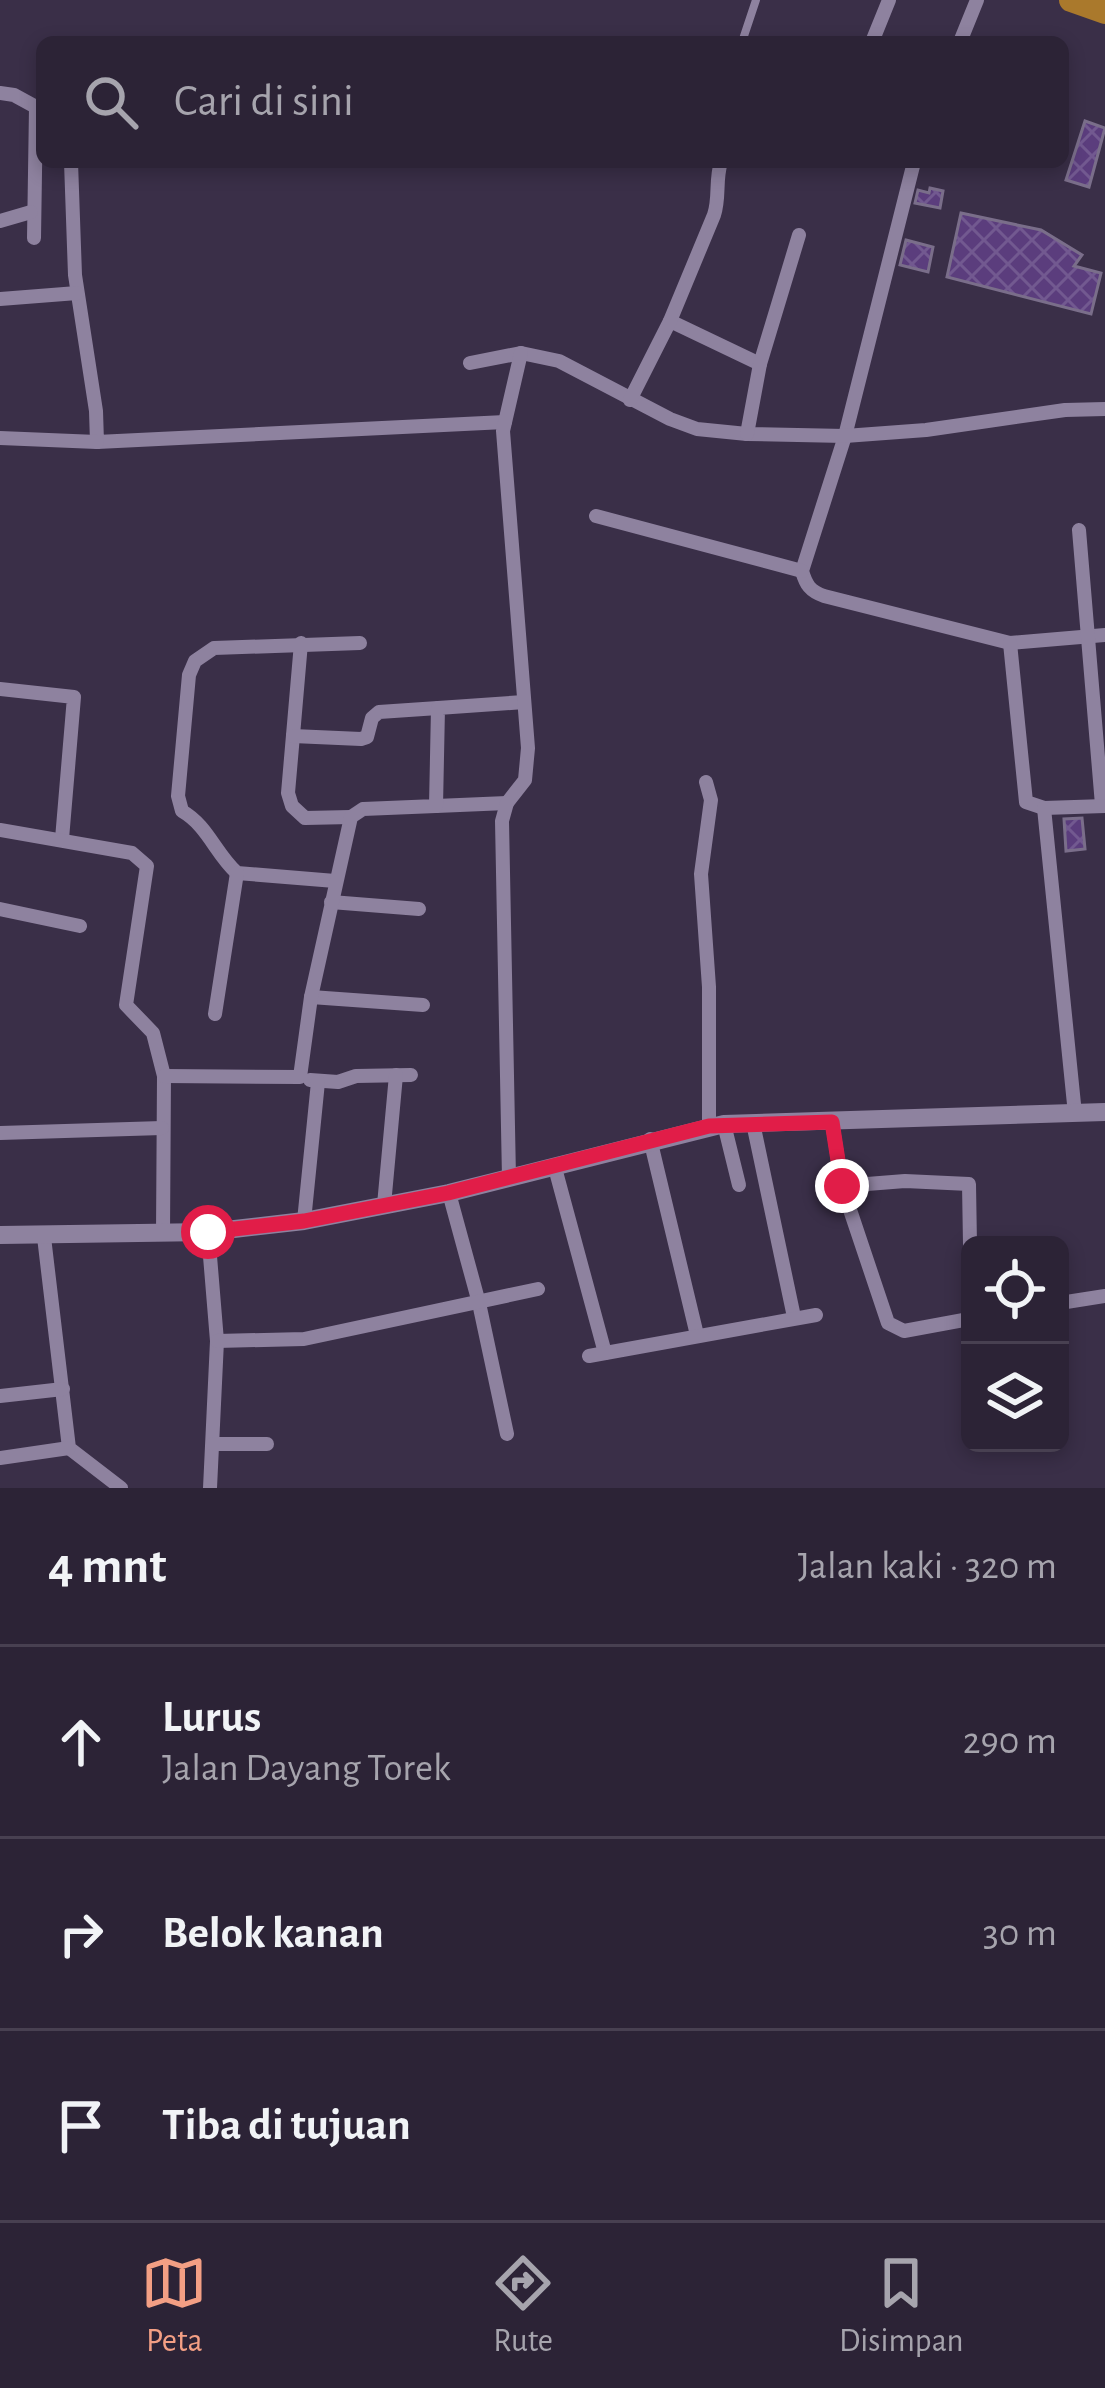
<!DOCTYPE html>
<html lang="id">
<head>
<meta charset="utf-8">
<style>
  body { margin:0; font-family:"Alegreya Sans",sans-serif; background:#342b3e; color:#f1f3f6 }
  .controls { position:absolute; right:36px; bottom:36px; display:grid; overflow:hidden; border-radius:18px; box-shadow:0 6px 18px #0003 }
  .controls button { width:108px; height:108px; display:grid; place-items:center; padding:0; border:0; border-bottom:3px solid #484051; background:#2c2336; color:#f1f3f6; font:60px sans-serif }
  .stop { position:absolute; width:36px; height:36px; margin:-27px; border:9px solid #e11d48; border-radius:50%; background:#fff }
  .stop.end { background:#e11d48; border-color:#fff; box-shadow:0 3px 12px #0008 }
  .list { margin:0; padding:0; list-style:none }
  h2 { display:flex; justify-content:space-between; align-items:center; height:156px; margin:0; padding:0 48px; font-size:51px }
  h2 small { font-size:39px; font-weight:400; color:#a6a4ad }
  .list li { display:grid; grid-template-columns:78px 1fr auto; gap:36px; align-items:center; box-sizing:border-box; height:192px; padding:0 48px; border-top:3px solid #484051 }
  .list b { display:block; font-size:45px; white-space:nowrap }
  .list p { margin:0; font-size:39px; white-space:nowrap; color:#a6a4ad }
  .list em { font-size:39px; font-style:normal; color:#a6a4ad }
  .icon { flex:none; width:66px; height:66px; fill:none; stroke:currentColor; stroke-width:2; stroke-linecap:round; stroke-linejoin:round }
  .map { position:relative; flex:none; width:1105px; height:1488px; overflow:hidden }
  .search { position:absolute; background:#2c2336; box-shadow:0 6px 18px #0003; left:36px; right:36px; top:36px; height:132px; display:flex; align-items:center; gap:30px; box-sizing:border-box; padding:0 42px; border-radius:18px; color:#a6a4ad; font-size:45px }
  .sheet { height:732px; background:#2c2336 }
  nav { display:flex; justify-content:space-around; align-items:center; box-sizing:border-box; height:168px; border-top:3px solid #484051; background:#2c2336; font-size:33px; color:#a6a4ad }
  nav a { display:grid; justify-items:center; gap:6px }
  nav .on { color:#f39f84 }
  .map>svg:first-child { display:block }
</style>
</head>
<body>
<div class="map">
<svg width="1105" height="1488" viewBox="0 0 1105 1488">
  <defs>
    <pattern id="building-cross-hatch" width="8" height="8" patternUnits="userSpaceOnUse" patternTransform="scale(3)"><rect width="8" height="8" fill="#5b3d7d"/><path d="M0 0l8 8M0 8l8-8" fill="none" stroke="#725990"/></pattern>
  </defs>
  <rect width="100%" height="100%" fill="#3a2f48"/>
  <g fill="url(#building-cross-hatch)" stroke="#7a6e8a" stroke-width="3">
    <path d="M1085,121L1105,128L1089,187L1066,180Z"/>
    <path d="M930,188L943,191L940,208L915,203L918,190L929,193Z"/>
    <path d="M961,213L1041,230L1082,255L1074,266L1101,273L1091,314L947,277Z"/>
    <path d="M906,240L933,247L928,272L900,265Z"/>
    <path d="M1082,818L1085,849L1066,851L1064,819Z"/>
  </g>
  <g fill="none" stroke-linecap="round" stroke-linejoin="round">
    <path stroke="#8e829f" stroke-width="8" d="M743,39L756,0"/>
    <g stroke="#8e829f" stroke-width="14">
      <path d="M872,42L889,0"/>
      <path d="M960,42L977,0"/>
      <path d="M0,93L14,95L36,107L34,238"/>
      <path d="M71,162L75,275L96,411L97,442L505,422"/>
      <path d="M914,162L845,436L802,571C806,585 810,591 824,596L1010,643L1105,635"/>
      <path d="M0,221L31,212"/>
      <path d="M0,299L77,293"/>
      <path d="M670,321L760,364"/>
      <path d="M470,363L521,353L559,361L670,419L697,429L747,434L845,436L926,430L1065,410L1105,409"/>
      <path d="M630,400L670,321L714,215C720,197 715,181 721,162"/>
      <path d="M747,434L760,364L799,235"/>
      <path d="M0,438L97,442"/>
      <path d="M596,516L802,571"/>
      <path d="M1079,530L1102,805"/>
      <path d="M301,643L288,793L292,806L305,818L351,817"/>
      <path d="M1010,643L1026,802L1044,808L1105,806"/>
      <path d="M0,689L74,697L62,839"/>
      <path d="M293,736L361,739L367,737L372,718L379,712L438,708"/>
      <path d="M706,782L711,800L701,874L709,987V1126"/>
      <path d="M436,806L507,803"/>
      <path d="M1044,808L1075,1114"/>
      <path d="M0,830L132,853L147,866L126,1005L153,1033L164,1076L163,1233"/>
      <path d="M335,881L237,873C215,853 208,826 182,811L178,796L189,675L195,661L214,648L360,643"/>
      <path d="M331,902L419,909"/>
      <path d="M0,909L80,926"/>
      <path d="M311,997L423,1005"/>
      <path d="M215,1014L237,873"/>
      <path d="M164,1076L300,1077L311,997L351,817L363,809L436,806L438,708L524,702"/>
      <path d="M310,1080L338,1082L356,1076L411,1075"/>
      <path d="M832,1122L842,1186L888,1323L904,1331L969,1319L970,1254"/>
      <path d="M753,1123L794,1317"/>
      <path d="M724,1124L739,1185"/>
      <path d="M0,1133L162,1128"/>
      <path d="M650,1139L697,1335"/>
      <path d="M555,1168L605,1353"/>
      <path d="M509,1178L502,821L507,803L525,780L528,748L503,431L521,353"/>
      <path d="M842,1186L905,1181L969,1184L970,1245"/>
      <path d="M449,1193L479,1303L507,1434"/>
      <path d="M384,1205L396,1075"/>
      <path d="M304,1221L318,1082"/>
      <path d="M208,1232L217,1341L210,1488"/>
      <path d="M44,1237L69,1448L121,1488"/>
      <path d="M1060,1303L1105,1296"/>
      <path d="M217,1341L304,1339L538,1289"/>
      <path d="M589,1356L816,1315"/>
      <path d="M0,1396L63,1389"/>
      <path d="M213,1444H267"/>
      <path d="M0,1458L69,1448"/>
    </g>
    <path stroke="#8e829f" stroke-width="18" d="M0,1235L208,1232L304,1221L449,1193L724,1124L1105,1112"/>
    <path stroke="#aa792c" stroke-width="24" d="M1071,0L1105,12"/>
  </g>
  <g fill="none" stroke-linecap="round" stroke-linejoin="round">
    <path stroke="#e11d48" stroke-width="15" d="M208,1232L304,1221L448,1193L709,1126L832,1122L842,1186"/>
  </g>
</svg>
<div class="controls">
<button><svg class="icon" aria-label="locate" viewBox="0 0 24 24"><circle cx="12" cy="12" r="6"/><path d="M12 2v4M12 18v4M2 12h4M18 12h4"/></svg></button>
<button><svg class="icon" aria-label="layers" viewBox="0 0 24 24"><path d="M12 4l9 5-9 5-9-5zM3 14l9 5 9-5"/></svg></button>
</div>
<div class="stop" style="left:208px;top:1232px"></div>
<div class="stop end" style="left:842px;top:1186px"></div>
<div class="search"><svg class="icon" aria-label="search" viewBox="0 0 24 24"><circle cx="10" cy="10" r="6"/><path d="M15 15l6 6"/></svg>Cari di sini</div>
</div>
<section class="sheet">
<h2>4 mnt<small>Jalan kaki · 320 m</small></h2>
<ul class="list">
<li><svg class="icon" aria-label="ahead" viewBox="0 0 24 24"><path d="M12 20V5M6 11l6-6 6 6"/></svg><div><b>Lurus</b><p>Jalan Dayang Torek</p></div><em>290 m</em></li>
<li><svg class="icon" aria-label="right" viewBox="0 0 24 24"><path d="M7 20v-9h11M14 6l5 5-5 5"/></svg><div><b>Belok kanan</b></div><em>30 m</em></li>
<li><svg class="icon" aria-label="arrive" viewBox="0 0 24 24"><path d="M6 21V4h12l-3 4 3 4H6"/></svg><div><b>Tiba di tujuan</b></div></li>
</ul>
</section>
<nav>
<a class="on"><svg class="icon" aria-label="map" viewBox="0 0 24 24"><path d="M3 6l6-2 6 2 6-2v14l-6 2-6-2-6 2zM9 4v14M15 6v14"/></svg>Peta</a>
<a><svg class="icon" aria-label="directions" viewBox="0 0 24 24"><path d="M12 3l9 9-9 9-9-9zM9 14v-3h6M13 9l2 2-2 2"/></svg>Rute</a>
<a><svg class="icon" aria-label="saved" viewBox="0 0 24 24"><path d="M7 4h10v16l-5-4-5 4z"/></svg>Disimpan</a>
</nav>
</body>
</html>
